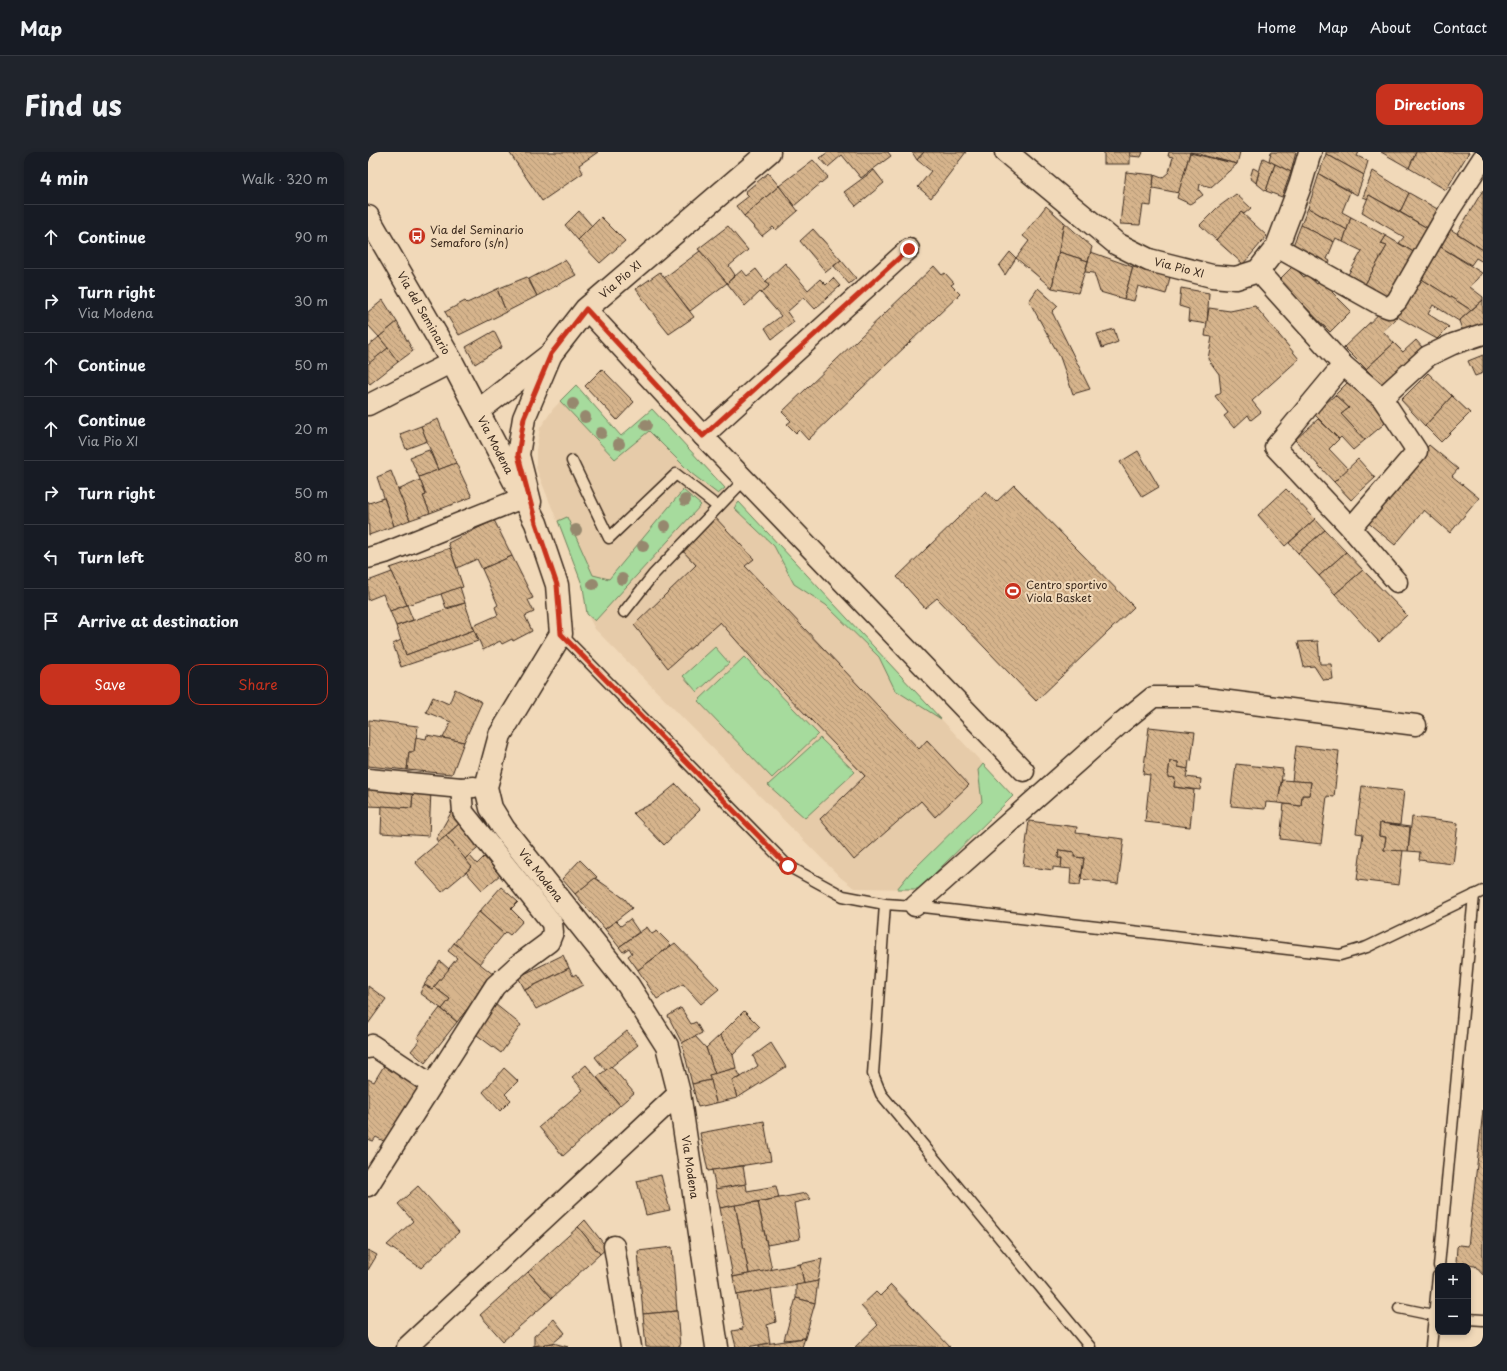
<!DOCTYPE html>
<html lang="en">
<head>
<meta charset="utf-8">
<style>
  body { margin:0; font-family:"Playpen Sans",sans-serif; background:#20242c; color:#f1f3f6 }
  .controls { position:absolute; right:12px; bottom:12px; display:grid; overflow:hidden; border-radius:8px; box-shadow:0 2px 6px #0003 }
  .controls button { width:36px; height:36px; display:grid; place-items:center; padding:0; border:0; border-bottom:1px solid #363941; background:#171b24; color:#f1f3f6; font:20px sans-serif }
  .stop { position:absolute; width:12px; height:12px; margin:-9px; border:3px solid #c8321e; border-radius:50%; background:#fff }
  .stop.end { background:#c8321e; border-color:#fff; box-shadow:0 1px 4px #0008 }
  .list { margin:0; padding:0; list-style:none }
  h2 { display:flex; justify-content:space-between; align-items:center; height:52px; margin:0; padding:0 16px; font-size:17px }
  h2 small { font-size:13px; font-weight:400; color:#9ea1a6 }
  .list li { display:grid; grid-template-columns:26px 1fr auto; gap:12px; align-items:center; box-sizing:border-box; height:64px; padding:0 16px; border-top:1px solid #363941 }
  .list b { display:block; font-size:15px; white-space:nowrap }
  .list p { margin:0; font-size:13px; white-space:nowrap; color:#9ea1a6 }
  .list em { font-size:13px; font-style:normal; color:#9ea1a6 }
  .actions { display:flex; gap:8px; padding:12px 16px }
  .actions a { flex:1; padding:9px 0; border:1px solid #c8321e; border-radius:12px; text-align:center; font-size:14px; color:#c8321e }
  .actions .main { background:#c8321e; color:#fff }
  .icon { flex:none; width:22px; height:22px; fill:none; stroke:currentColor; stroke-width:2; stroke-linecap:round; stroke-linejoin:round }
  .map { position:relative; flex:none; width:1115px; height:1195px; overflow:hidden; border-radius:12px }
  header { display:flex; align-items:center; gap:24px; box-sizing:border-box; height:56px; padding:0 20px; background:#171b24; border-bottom:1px solid #363941 }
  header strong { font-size:19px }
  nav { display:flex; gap:22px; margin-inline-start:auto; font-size:14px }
  .intro { display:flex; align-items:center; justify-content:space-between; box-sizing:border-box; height:96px; padding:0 24px }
  h1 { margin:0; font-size:28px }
  .button { padding:10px 18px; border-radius:12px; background:#c8321e; color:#fff; font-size:14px; font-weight:700 }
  main { display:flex; gap:24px; padding:0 24px }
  aside { flex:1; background:#171b24; border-radius:12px; box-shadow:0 2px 6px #0003 }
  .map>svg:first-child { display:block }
</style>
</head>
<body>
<header>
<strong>Map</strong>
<nav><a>Home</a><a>Map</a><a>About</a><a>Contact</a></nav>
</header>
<div class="intro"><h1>Find us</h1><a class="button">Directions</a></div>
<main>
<aside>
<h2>4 min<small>Walk · 320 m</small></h2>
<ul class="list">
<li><svg class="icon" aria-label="ahead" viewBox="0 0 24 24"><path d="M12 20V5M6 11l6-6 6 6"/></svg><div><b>Continue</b></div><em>90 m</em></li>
<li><svg class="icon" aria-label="right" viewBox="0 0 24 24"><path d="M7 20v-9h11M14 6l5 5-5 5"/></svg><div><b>Turn right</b><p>Via Modena</p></div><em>30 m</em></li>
<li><svg class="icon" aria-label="ahead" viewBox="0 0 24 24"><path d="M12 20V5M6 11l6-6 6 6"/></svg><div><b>Continue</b></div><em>50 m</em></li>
<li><svg class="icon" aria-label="ahead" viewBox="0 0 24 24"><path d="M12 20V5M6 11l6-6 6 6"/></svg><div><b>Continue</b><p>Via Pio XI</p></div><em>20 m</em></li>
<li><svg class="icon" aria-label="right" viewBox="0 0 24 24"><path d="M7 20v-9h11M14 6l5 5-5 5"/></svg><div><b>Turn right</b></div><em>50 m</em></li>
<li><svg class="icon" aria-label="left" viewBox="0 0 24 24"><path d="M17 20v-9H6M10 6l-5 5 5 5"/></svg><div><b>Turn left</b></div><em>80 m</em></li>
<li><svg class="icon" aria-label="arrive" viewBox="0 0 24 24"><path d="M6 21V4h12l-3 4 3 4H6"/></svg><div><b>Arrive at destination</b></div></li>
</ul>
<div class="actions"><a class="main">Save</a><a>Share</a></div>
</aside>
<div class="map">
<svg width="1115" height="1195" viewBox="0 0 1115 1195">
  <defs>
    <pattern id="building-back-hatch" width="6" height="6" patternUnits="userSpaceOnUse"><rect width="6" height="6" fill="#d6b48c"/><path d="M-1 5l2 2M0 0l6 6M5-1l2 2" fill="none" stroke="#af9372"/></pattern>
  </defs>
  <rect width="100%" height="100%" fill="#f1d9b9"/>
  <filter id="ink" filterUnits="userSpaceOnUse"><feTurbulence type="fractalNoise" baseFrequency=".025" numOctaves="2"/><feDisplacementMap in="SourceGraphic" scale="8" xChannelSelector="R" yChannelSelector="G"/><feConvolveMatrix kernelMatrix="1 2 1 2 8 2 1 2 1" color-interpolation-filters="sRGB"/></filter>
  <g filter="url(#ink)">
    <path fill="#e6cba9" d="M208,233L253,284L284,257L645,644L551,737L486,736L472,725L227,477L219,462L215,435L204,406L168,316V298L172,276L185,257Z"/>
    <g fill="#a6db9d" stroke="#70825e">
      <path d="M208,233L253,284L284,257L357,336L350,342L323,321L281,279L247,307L192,249Z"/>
      <path d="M315,338L333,353L227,469L219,462L215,435L190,369L199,365L225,423L241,427Z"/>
      <path d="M371,350L573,567L527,538L511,505L458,453L426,432L406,394L366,356Z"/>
      <path d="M347,495L361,511L329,540L315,524Z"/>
      <path d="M376,505L450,582L404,626L330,549Z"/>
      <path d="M452,586L487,620L437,666L400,633Z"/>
      <path d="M615,612L645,644L551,737H529L542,721L614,650L610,618Z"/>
    </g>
    <g fill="url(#building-back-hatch)" stroke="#3b2a1e">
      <path d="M141,0H230L211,13L215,21L174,49Z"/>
      <path d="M460,0H520L523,4L493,26L474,3L460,15L452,6Z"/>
      <path d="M544,0H556L549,8Z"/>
      <path d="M556,0H598L563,46L550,35L563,19L549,8Z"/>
      <rect x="736" y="0" width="26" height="12"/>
      <path d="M762,0H775L773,5L762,4Z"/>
      <path d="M801,0H822L811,41L785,36L786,23L794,26L801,20L805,5L800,4Z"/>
      <path d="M822,0H872L869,12Z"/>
      <path d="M903,0H928L923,20L901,9Z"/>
      <path d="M958,0H991L989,4L1000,9L996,23L958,2Z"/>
      <path d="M1013,0H1048L1041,16Z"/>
      <path d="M1048,0H1101L1078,38L1041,16Z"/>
      <path d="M822,1L869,12L843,35L832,32L831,38L835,43L822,52L809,46Z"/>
      <path d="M958,2L996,23L989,43L951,22Z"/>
      <path d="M895,6L907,12L898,39L888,31Z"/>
      <path d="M445,8L460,25L426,54L411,34Z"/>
      <path d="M907,12L923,20L914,45L898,39Z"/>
      <path d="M885,16L891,19L888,31L882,26Z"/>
      <path d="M506,18L516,31L488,54L476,40Z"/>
      <path d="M1005,19L1041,41L1032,60L1001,43L1000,47L995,45Z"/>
      <path d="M758,20L786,23L783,54L775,53L772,73L752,72Z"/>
      <path d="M400,21L411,34L376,64L368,54L381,44L377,40Z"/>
      <path d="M951,22L982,40L974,60L983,65L979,78L940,56Z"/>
      <path d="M411,34L430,59L408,78L405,75L394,84L376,64Z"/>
      <path d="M1115,38V98L1089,81Z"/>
      <path d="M1041,41L1073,59L1061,77L1032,60Z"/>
      <path d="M868,42L883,56L876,62L873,60L848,88L832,73L849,56Z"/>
      <path d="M1001,43L1061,77L1047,101L1031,91L1036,85L994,60Z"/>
      <path d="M678,54L696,70L684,136L648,106L661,89L655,84Z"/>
      <path d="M940,56L979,78L975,90L968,86L966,90L933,73Z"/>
      <path d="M211,59L224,74L210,88L197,73Z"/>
      <path d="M873,60L899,84L875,112L848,88Z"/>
      <path d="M233,65L257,89L232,111L210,88Z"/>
      <path d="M983,65L1018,84L1013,92L1019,94L995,136L978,126L994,99L975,90Z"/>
      <path d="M696,70L724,95L720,109L691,100Z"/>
      <path d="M933,73L966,90L959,107L962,109L958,116L924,96Z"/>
      <path d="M360,74L380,98L361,114L367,123L359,131L330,97Z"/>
      <path d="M445,77L473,108L458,120L432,89Z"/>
      <path d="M1082,77L1115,98V110L1108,106L1103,113L1071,94Z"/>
      <path d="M1018,84L1047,101L1018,149L995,136L1019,94L1013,92Z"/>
      <path d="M1071,94L1114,121L1102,135L1115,145V148L1103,158L1052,126Z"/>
      <path d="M332,99L359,131L322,159L296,126Z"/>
      <path d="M642,100L648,106L637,123L631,114Z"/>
      <path d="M691,100L720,109L710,141L684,136Z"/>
      <path d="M723,100L765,115L756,147L732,140L726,121L717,120Z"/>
      <path d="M197,108L208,123L169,144L161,127Z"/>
      <path d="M473,108L488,126L481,132L466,114Z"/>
      <path d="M417,111L440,138L452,127L458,133L465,126L472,134L447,157L436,145L419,160L426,170L404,187L397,176L413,164L393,141L401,134L398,129Z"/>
      <path d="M566,114L574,123L577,121L586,131L583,133L592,142L440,288L431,278L428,281L419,272L423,269L414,260Z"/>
      <path d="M925,114L936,125L939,123L949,132L956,126L967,137L964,140L983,159L962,180L911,128Z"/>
      <path d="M765,115L802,125L798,142L770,134L766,149L756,147Z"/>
      <path d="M388,117L401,134L393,141L392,140L377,154L359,131L374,118L379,124Z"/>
      <path d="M292,120L326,165L301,182L289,167L268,137Z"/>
      <path d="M159,125L169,144L138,160L129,137Z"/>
      <path d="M1052,126L1103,158L1091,169L1065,153L1060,162L1081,175L1069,187L1028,164Z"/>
      <path d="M670,136L690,154L684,160L722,237L705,242L692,205L661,149Z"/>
      <path d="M813,136L841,141L839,172L820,169L821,157L811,154Z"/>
      <path d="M129,137L138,160L91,183L77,160L97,149L99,151Z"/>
      <path d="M15,148L29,170L11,185L0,173V160Z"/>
      <path d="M1115,148V173L1095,180L1091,169Z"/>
      <path d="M887,154L931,207L884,249L893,260L883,268L880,263L866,276L856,264L860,261L847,244L853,240L851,222L840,207L844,185L837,184L841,156L862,159Z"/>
      <path d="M1015,158L1029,166L1015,179L1026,191L998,217L976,195Z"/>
      <path d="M29,170L45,199L30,210L11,185Z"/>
      <path d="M746,177L750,190L734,196L729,182Z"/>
      <path d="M126,179L134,195L107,212L98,195Z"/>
      <path d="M11,185L20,196L2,211L0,208V194Z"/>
      <path d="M1048,188L1054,195L1015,234L998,217L1026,191L1035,200Z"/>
      <path d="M20,196L30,210L2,232L0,230V212Z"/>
      <path d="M1115,203V221L1107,224L1100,209Z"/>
      <path d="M234,217L266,250L249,268L217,234Z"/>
      <path d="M1060,221L1084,244L1057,274L1033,248Z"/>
      <path d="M984,226L1022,267L997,288L973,262L981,256L967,243Z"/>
      <path d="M967,243L981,256L973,262L997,288L985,298L973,285L971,287L946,262Z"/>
      <path d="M1084,244L1102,261L1073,290L1057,274Z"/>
      <path d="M70,267L88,311L70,318L53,274Z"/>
      <path d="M950,267L971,287L961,297L980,317L966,330L927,288Z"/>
      <path d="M53,274L59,289L38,297L32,282Z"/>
      <path d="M1061,293L1090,317L1084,324L1111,346L1082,381L1056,358L1027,393L998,369Z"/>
      <path d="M61,298L70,318L51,325L42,305Z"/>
      <path d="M770,299L791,335L774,345L752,310Z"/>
      <path d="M990,307L1007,326L983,348L966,330Z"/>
      <path d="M88,311L104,345L62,361L55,344L58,343L51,325Z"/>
      <path d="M23,319L42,368L26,374L9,325Z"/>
      <path d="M52,328L58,343L55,344L62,361L42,368L30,338Z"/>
      <path d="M646,333L766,455L668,549L569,446L557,456L529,425L618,339L628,350Z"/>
      <path d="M918,337L947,367L917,394L890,363Z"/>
      <path d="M16,346L26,374L1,383L0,349L1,351Z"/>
      <path d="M345,363L386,407L377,414L551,597L559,588L601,633L567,665L553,649L486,708L452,667L497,624L389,512L352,470L300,516L266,473L328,413L312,396Z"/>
      <path d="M947,367L957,378L930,401L921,391Z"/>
      <path d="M126,368L144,404L114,417L109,407L89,416L80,391Z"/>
      <path d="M957,378L978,400L951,424L930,401Z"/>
      <path d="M82,396L95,435L39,453L22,416Z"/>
      <path d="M978,400L995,418L967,442L951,424Z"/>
      <path d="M144,404L165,446L160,448L166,460L157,464L164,479L145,489L144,487L134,492L132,489L115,498L105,474L130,463L127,455L130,453L114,417Z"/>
      <path d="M995,418L1039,463L1011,490L967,442Z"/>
      <path d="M24,420L39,453L22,459L15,442L0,448V429Z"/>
      <path d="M92,435L97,451L78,456L73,442Z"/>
      <path d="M97,451L106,478L38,503L28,474Z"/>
      <path d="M39,453L45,468L28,474L22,459Z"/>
      <path d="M106,478L110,489L33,515L25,492L33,488L38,503Z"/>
      <path d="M950,489L952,512H963L965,527L955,528L946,514L936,515L930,490Z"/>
      <path d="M87,537L114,550L96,590L75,586L83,570L58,560L65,545L81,552Z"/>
      <path d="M1,568L50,574L46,600H41L39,618L0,614Z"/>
      <path d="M781,575L827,580L823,609L821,608L820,617L810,615V610L802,609L800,625L807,626L806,635L826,638L822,675L777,670L782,623L775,622Z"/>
      <path d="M59,583L96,590L84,622L39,618L41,600H46L48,585L58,587Z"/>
      <path d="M928,594L971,599L966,645L959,644L953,692L912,687L916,652L933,654L934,643H941L943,630L924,629Z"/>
      <path d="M802,609L810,610V615L820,617L818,625L833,627L832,638L806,635L807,626L800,625Z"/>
      <path d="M868,612L915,617L910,651L898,650L897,657L863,654Z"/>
      <path d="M914,628L943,630L941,643H934L933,654L910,651Z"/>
      <path d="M308,632L332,658L296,693L265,661L285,651Z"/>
      <path d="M0,634L45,637L44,656L0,654Z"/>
      <path d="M994,634L1036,639L1032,673L1012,671L1011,684L1018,685L1016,698H1035L1031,733L989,728L995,682L988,681Z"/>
      <path d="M45,637L63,638L61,684L13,681L14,654L44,656Z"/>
      <path d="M84,659L93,670L70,690L68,687Z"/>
      <path d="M1044,665L1090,671L1085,712L1051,708L1052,700L1040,699Z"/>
      <path d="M661,669L709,675L708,681L756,687L750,732L713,727L716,706L706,705V700L691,698L690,706H694L693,716L685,715V718L655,714Z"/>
      <path d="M93,670L114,693L97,707L78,684Z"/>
      <path d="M1012,671L1042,675L1040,699L1016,698L1018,685L1011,684Z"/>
      <path d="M78,684L104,715L74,740L47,710Z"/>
      <path d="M691,698L706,700V705L716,706L712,733L702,732L703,717L693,716L694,706H690Z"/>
      <path d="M101,703L109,712L116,705L132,723L114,738L98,720L104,715L97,707Z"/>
      <path d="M212,708L229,725L207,742L194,727Z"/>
      <path d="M227,726L257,747L264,756L237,777L207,742Z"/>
      <path d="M133,735L150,750L143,757L155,769L142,783L138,780L136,782L111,760Z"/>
      <path d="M111,760L136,782L111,812L86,791Z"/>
      <path d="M262,767L271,780L251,795L237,777L248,769L253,774Z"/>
      <path d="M279,775L284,782L289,779L303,793L270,818L260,804L264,801L261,796L255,800L251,795Z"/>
      <path d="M86,791L126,823L89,870L74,857L82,847L66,835L89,806L80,799Z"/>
      <path d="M307,791L351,837L333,852L315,832L289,847L270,818Z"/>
      <path d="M195,803L201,816L157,838L150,825Z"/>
      <path d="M72,809L81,817L64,837L56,833Z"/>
      <path d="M201,816L205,824L208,822L215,833L168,857L157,838Z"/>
      <path d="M56,833L64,837L66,835L82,847L74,857L52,841Z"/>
      <path d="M0,834L18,847L0,872Z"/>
      <path d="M127,852L153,873L133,901L105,880Z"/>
      <path d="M72,856L89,870L57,911L43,899L52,888L49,886Z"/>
      <path d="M313,856L323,872L328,870L334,881L314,891L300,864Z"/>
      <path d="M376,859L392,875L365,903L352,883Z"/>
      <path d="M259,879L270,893L238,919L227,905Z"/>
      <path d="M352,883L365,903L368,916L347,922L338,896Z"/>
      <path d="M327,884L338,896L347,922L341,923L343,928L324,932L314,891Z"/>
      <path d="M403,891L418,915L369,946L364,928L373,925L390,914L385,904Z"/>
      <path d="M17,912L54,933L21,992L8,985L5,989L0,987V927L6,930Z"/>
      <path d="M218,913L252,953L195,1004L171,975L215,938L204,925Z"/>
      <path d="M243,914L266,941L252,953L229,925Z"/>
      <path d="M136,916L150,929L137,942L143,948L132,959L115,940Z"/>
      <path d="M368,916L373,925L364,928L369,946L348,951L341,923Z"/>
      <path d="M343,928L348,951L330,955L324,932Z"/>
      <path d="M1115,958V1123L1107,1114L1090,1112L1088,1110L1089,1095L1091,1093L1100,1094Z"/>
      <path d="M396,969L403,1009L340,1019L332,981Z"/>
      <path d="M375,1014L378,1032L348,1037L344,1018Z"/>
      <path d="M293,1023L302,1058L278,1063L269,1029Z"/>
      <path d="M378,1032L379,1039L408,1034L411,1046L352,1056L348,1037Z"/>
      <path d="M50,1034L91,1080L53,1116L19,1093L45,1069L30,1052Z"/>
      <path d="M438,1041L443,1047L426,1051L432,1087L399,1093L390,1050Z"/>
      <path d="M390,1050L404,1118L381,1122L367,1053Z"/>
      <path d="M367,1053L381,1122L365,1125L352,1056Z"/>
      <path d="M217,1068L239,1096L232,1102L210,1075Z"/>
      <path d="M210,1075L232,1102L184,1146L160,1120Z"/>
      <path d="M304,1095L309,1159L275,1162L270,1099Z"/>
      <path d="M0,1098L9,1103L0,1118Z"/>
      <path d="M454,1107L450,1129L436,1132L432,1112Z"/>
      <path d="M432,1112L436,1132L369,1143L365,1125Z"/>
      <path d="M160,1120L184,1146L135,1189L112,1163Z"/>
      <path d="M450,1129L447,1151L428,1146V1133Z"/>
      <path d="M523,1133L582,1195H487L510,1173L493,1154L508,1140L512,1144Z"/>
      <path d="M403,1137L408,1170L399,1173L402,1191L379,1195H368L364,1179L375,1177L369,1143Z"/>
      <path d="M428,1146L447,1151L437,1186L416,1188Z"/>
      <path d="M309,1159L312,1195H278L275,1162Z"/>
      <path d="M186,1167L197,1181L185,1191L166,1194V1184Z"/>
      <path d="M437,1186L434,1195H391V1193Z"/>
      <path d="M185,1191L200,1195H164L166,1194Z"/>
    </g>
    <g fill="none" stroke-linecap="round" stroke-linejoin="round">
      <defs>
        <g id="service">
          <path d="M204,309L241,386L308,322L350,355"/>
          <path d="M256,460L285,423L377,327"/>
          <path d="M193,482L420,714L475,744L517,752L547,754L972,803L999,795L1115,739"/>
          <path d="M517,752L505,922L513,942L722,1195"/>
          <path d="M1071,1114L1106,743"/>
          <path d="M1031,1156L1070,1164"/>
          <path d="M1100,1167L1115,1168"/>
          <path d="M1063,1195L1070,1124"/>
        </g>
        <g id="minor">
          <path d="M909,95L1013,153L1021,156L1029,149L1082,57L1115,6"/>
          <path d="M890,119L975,213L1014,246L1049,299L983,376"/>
          <path d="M218,157L335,284L656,619"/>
          <path d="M975,213L907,295L983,376L1029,430"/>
          <path d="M1014,246L1060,204L1085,192L1115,182"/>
          <path d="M0,253L84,210"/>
          <path d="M335,284L541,97"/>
          <path d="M0,406L17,401L154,346"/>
          <path d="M0,627L93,636L106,635"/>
          <path d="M547,754L753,571L785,545H830L1048,573"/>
          <path d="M0,896L4,893L64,933"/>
          <path d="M0,1034L127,834L150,813L181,790L185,780L184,771L95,660L93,636"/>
          <path d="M246,1094L263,1195"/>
          <path d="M39,1195L311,941"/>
        </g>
        <g id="tertiary">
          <path id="s1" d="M638,0L749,92L781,108L844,124L868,126L890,119L909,95L932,34L942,0"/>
          <path id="s2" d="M110,259L183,202L218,157L401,0"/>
          <path d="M162,350L150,303L156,266L182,204"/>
        </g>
        <g id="secondary">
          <path id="s3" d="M0,65L84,210L168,371L189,433L193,482L132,583L118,635L123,656L136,677L260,833L299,894L311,941L349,1195"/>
        </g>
      </defs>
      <use href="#service" stroke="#3b2a1e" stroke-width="13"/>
      <use href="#minor" stroke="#3b2a1e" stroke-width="23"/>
      <use href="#tertiary" stroke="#3b2a1e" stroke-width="25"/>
      <use href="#secondary" stroke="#3b2a1e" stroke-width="25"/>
      <use href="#service" stroke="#f1d9b9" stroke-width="10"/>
      <use href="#minor" stroke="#f1d9b9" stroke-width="20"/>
      <use href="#tertiary" stroke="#f1d9b9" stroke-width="22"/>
      <use href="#secondary" stroke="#f1d9b9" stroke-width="22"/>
    </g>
    <g fill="#96886e">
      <circle cx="205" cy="252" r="6"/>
      <circle cx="217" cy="265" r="6"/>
      <circle cx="278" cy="273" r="6"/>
      <circle cx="233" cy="281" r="6"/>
      <circle cx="251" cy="292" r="6"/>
      <circle cx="317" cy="348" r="6"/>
      <circle cx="297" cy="374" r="6"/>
      <circle cx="208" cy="378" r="6"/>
      <circle cx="275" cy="394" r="6"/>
      <circle cx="254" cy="427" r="6"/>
      <circle cx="225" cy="432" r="6"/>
    </g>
  </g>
  <g fill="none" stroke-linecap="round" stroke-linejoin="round" filter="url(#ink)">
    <path stroke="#c8321e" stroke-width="5" d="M420,714L193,482L189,433L168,371L150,303L156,266L183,202L218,157L335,284L541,97"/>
  </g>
  <defs>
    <symbol id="bus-disc" viewBox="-11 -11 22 22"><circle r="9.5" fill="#c8321e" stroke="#f1d9b9"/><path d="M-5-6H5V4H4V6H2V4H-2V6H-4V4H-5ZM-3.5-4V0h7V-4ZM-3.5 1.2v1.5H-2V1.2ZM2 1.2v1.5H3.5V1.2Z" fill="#fff"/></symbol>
    <symbol id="stadium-disc" viewBox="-11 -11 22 22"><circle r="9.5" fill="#c8321e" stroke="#f1d9b9"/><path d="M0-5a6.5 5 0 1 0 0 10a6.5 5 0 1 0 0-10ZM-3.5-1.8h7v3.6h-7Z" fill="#fff"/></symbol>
  </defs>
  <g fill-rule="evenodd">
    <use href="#bus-disc" x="39" y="74" width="20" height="20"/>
    <use href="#stadium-disc" x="635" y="429" width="20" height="20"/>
  </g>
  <g text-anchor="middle" stroke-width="4" stroke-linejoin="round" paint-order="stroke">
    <g font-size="11" fill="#3b2a1e" stroke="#f1d9b9" text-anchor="start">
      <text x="62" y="82">Via del Seminario<tspan x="62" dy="13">Semaforo (s/n)</tspan></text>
      <text x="658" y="437">Centro sportivo<tspan x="658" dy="13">Viola Basket</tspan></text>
    </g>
    <g font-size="11" fill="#3b2a1e" stroke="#f1d9b9">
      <text dy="4" stroke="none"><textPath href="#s1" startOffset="211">Via Pio XI</textPath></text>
      <text dy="4" stroke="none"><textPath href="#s2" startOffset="195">Via Pio XI</textPath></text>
      <text dy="4" stroke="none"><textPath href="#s3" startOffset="111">Via del Seminario</textPath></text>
      <text dy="4" stroke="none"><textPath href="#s3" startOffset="261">Via Modena</textPath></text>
      <text dy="4" stroke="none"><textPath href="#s3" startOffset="741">Via Modena</textPath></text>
      <text dy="4" stroke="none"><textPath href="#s3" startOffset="1077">Via Modena</textPath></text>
    </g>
  </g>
</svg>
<div class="controls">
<button>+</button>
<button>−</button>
</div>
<div class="stop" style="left:420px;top:714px"></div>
<div class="stop end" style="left:541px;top:97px"></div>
</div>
</main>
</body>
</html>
